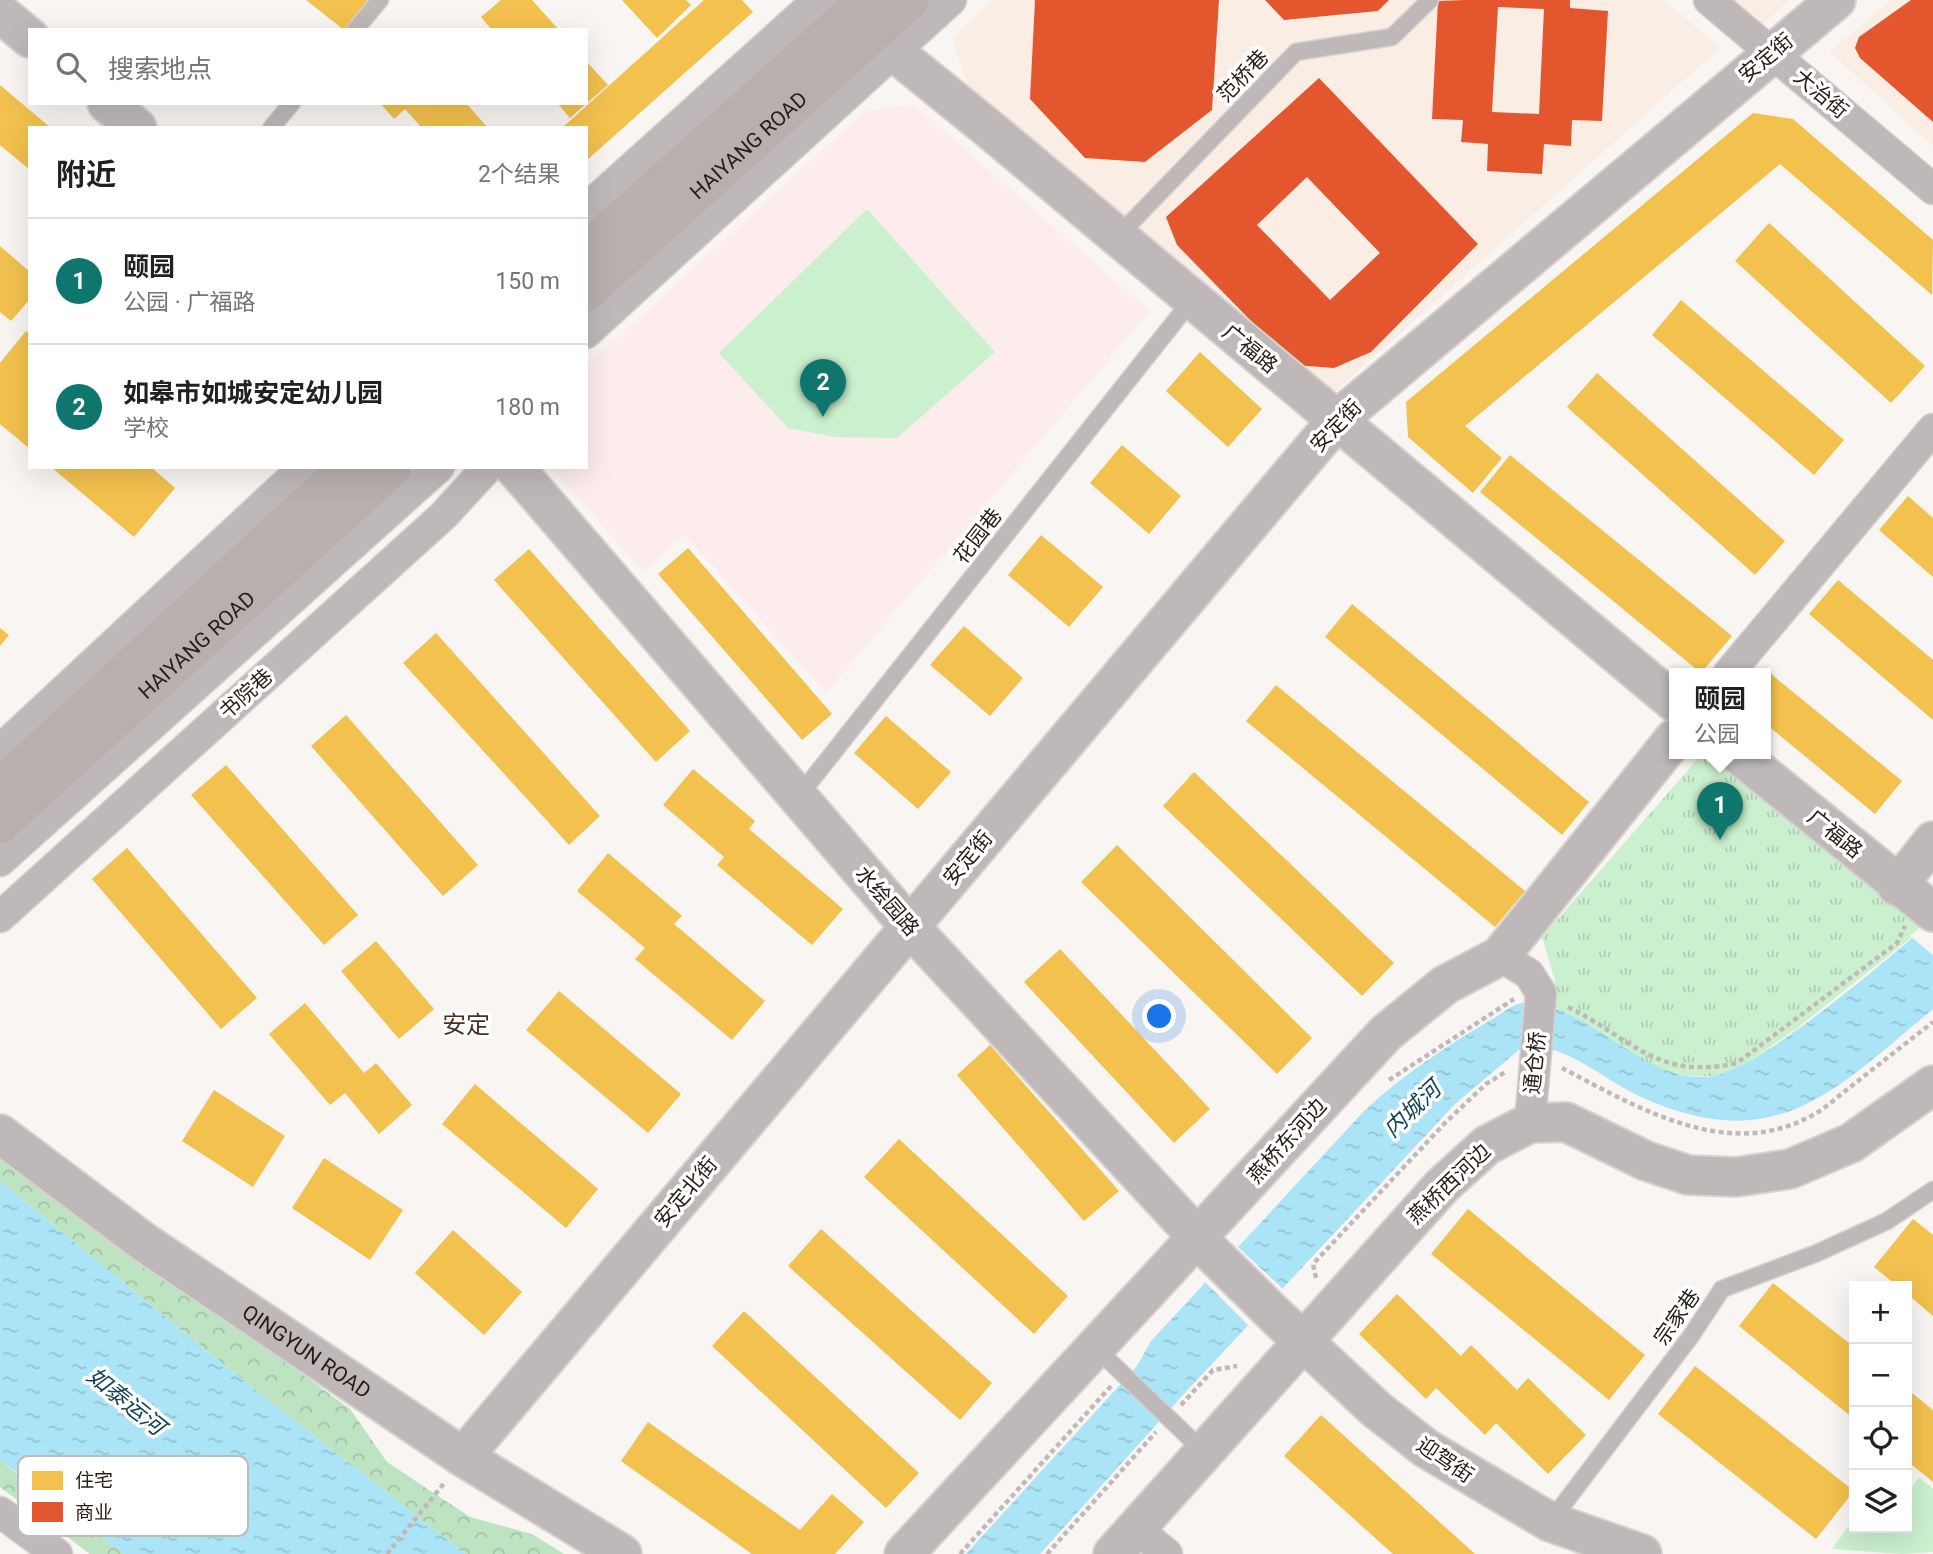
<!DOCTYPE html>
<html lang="zh">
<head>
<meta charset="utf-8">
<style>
  body { margin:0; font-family:Roboto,"Noto Sans SC",sans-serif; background:#f2f2f2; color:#202124 }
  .controls { position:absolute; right:21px; bottom:21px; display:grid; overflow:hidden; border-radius:0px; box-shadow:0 7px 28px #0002 }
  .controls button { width:63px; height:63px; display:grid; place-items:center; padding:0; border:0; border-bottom:2px solid #e0e0e0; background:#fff; color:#202124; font:35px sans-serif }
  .you { position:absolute; left:1160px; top:1017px; width:24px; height:24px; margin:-18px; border:5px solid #fff; border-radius:50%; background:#1a73e8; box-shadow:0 0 0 10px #1a73e833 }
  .badge { display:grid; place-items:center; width:46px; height:46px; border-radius:50%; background:#0f766e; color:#fff; font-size:23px; font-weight:700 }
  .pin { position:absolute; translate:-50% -58px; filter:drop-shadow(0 2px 4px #0008) }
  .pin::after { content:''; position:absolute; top:37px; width:24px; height:21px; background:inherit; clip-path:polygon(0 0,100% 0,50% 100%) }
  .popup { position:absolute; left:1669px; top:668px; width:102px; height:91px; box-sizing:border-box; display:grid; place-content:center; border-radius:0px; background:#fff; filter:drop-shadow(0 2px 5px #0005); font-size:23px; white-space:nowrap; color:#757577 }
  .popup b { font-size:26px; color:#202124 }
  .popup::after { content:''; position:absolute; left:50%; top:100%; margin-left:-14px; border:14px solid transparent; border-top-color:#fff }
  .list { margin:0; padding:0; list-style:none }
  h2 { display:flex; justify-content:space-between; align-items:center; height:91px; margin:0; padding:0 28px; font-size:30px }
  h2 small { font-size:23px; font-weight:400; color:#757577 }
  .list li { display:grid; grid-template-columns:46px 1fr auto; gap:21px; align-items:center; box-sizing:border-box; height:126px; padding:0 28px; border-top:2px solid #e0e0e0 }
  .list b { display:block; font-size:26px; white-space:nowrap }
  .list p { margin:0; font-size:23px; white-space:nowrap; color:#757577 }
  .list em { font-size:23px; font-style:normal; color:#757577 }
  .icon { flex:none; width:38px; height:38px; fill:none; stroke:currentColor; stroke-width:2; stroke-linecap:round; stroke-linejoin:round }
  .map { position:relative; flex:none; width:1933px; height:1554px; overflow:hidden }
  .search { position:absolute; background:#fff; box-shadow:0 7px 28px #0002; left:28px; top:28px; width:560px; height:77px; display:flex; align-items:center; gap:18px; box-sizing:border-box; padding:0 24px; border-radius:0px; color:#757577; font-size:26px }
  .panel { position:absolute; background:#fff; box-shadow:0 7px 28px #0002; left:28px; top:126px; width:560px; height:343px; border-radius:0px }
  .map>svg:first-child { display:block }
</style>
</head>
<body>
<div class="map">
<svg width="1933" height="1554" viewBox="0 0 1933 1554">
  <defs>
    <pattern id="forest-crowns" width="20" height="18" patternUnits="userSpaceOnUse" patternTransform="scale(1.75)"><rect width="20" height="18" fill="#bde3c0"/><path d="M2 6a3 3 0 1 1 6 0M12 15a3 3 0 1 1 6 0" fill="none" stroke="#a2c2a4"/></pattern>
    <pattern id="park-tufts" width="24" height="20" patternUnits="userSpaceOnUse" patternTransform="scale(1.75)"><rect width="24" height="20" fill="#cbf0ce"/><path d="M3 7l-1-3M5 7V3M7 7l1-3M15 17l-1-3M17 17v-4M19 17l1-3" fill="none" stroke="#aecdb0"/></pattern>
    <pattern id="water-ripples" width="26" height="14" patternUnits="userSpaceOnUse" patternTransform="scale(1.75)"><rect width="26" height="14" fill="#aae4f6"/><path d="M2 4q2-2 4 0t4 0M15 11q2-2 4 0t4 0" fill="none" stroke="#92c3d2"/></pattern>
  </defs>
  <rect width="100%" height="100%" fill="#f8f5f2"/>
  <g fill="#faede4">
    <path d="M992,0H1665L1720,48L1332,394L968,86L952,37Z"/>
    <path d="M1732,0H1789L1762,25Z"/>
    <path d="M1891,0H1933V146L1830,52Z"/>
  </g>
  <path fill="#fcecec" d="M914,105L1150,311L826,693L685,535L643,571L550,467H586V367L866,110Z"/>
  <g fill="#cbf0ce">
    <path d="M867,209L995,352L897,438L835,437L788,428L719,353Z"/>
    <path d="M1919,1477L1933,1489V1552L1902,1554L1832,1549L1854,1519V1528H1907V1495Z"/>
  </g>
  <g fill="url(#forest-crowns)">
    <path d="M0,1154L350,1409L387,1462L470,1517L532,1534L564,1554H465L214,1357L0,1181Z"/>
    <path d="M0,1460L17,1474L124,1554H90L0,1487Z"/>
  </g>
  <path fill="url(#park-tufts)" d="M1702,754H1708L1922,929L1796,1029L1736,1070L1712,1076H1687L1657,1068L1554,1007L1555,981L1542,937Z"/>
  <g fill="url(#water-ripples)">
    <path d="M1933,920V1009C1834,1091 1777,1158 1641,1097C1613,1084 1587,1062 1557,1051C1547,1048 1536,1046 1526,1044L1455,1104L1182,1396L1040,1554H966L1137,1366L1151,1341L1365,1110C1404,1074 1448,1045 1494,1018C1502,1013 1514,1004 1522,1003C1560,1001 1597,1031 1628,1050C1654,1066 1681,1081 1713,1076C1760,1069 1892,956 1933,920Z"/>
    <path d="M0,1181L214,1357L465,1554H124L0,1460Z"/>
  </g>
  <g fill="#f8f5f2">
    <path d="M1933,917V955L1910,936Z"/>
    <path d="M1235,1244L1284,1290L1250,1327L1202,1279Z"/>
  </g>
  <g fill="#f2c14e">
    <path d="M306,0H369L344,30Z"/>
    <path d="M501,0H532L559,30H492L481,17Z"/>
    <path d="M622,0H686L691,5L657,38Z"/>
    <path d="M704,0H742L753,12L586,161V128H562Z"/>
    <path d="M586,61L608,85L570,118L557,103H586Z"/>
    <path d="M0,85L51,128H30V170L0,145Z"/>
    <path d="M380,103H466L488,128H422L405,109L394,119Z"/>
    <path d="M1753,113L1793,119L1933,240L1932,295L1780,164L1465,426L1502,458L1473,493L1408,437L1406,402Z"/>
    <path d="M1769,223L1925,366L1891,403L1735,261Z"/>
    <path d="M0,246L30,272V299L11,321L0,312Z"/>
    <path d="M1681,300L1844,440L1814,475L1652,335Z"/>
    <path d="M26,331L30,334V449L0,424V363Z"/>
    <path d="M1200,352L1262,409L1228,447L1166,391Z"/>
    <path d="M1597,373L1785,541L1755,575L1567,407Z"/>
    <path d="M1122,445L1181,496L1149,534L1090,483Z"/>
    <path d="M1510,455L1732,636L1701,673L1480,492Z"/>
    <path d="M51,467H151L175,488L134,537Z"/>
    <path d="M1908,496L1933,518V577L1879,530Z"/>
    <path d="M1041,535L1103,587L1069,627L1008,575Z"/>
    <path d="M688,548L832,714L802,740L658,574Z"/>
    <path d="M529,549L690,731L656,762L494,580Z"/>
    <path d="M1838,580L1933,660V720L1809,614Z"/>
    <path d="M1352,604L1589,802L1562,835L1325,637Z"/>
    <path d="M964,626L1023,678L990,716L930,665Z"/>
    <path d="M0,628L9,635L0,646Z"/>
    <path d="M436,633L600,816L569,845L403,663Z"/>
    <path d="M1765,669L1902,781L1875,814L1766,724V674H1761Z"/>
    <path d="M1276,685L1525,891L1495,927L1246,721Z"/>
    <path d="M346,715L478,865L443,896L311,746Z"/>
    <path d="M886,716L951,772L918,809L854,753Z"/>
    <path d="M226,765L358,915L324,945L191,795Z"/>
    <path d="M693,769L755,821L749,829L843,909L812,945L717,865L724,857L663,805Z"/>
    <path d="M1194,772L1394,963L1362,996L1163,806Z"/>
    <path d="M1117,845L1312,1038L1277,1074L1081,882Z"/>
    <path d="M127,848L257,998L221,1029L92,879Z"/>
    <path d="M608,853L682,916L674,924L765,1001L732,1040L635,959L645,948L577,891Z"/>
    <path d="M376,941L434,1009L399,1039L341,971Z"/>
    <path d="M1060,949L1210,1109L1174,1143L1024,982Z"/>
    <path d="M559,991L681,1094L648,1133L526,1030Z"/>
    <path d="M305,1003L364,1073L376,1063L412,1105L379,1134L345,1093L330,1105L269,1034Z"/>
    <path d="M990,1045L1119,1191L1084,1221L957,1075Z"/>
    <path d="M475,1084L598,1189L566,1228L442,1124Z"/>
    <path d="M214,1090L285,1136L253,1187L182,1141Z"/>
    <path d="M899,1139L1068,1296L1034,1334L864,1177Z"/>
    <path d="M324,1158L403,1210L370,1260L292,1208Z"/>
    <path d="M1468,1209L1645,1355L1609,1400L1431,1254Z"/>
    <path d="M1913,1219L1933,1235V1316L1907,1294V1286H1897L1874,1267Z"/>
    <path d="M821,1229L992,1383L960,1420L788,1266Z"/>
    <path d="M453,1230L522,1292L484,1335L415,1273Z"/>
    <path d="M1773,1283L1854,1347V1419L1739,1326Z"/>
    <path d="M1397,1294L1461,1356L1471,1345L1517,1390L1528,1378L1586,1435L1548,1474L1496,1423L1485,1435L1436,1388L1426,1399L1359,1334Z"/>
    <path d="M744,1311L919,1473L886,1508L712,1346Z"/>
    <path d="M1695,1366L1854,1491L1816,1539L1658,1414Z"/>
    <path d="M1907,1389L1933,1410V1482L1907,1461Z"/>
    <path d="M1321,1415L1475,1554H1393L1284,1456Z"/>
    <path d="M648,1422L800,1530L832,1494L864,1522L835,1554H752L621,1461Z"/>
  </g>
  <g fill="#e4572e" fill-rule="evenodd">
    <path d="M1035,0H1219L1212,110L1145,162L1085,158L1030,99Z"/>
    <path d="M1265,0H1389L1378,11L1284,20Z"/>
    <path d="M1465,0H1570V8L1608,11L1602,121L1572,120L1571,146L1544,144L1542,174L1487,171L1488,144L1461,142L1463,120L1432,119L1438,1ZM1498,7L1544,9L1539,114L1492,112Z"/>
    <path d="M1911,0H1933V122L1860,58L1855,48L1859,37Z"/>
    <path d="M1319,78L1478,244L1371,352L1334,368L1294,365L1177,245L1166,217ZM1307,177L1380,253L1330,300L1257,225Z"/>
  </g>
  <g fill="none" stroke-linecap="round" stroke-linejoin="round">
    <defs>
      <g id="service">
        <path d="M355,30L380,0"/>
        <path d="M271,128L292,103"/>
        <path d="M1117,237L1296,52L1392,37L1430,0"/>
        <path d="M798,797L1191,301"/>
        <path d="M1096,1348L1204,1452"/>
        <path d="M1550,1522L1691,1336L1722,1289L1817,1253L1887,1221L1933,1190"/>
      </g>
      <g id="minor">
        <path d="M1709,0L1933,189"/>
        <path d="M586,209L818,0"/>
        <path d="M586,333L951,0"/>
        <path d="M1728,674L1933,429"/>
        <path d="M0,750L304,467"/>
        <path d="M0,861L439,467"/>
        <path d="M0,917L444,515L488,467"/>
        <path d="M1500,956L1529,974L1541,993L1530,1123"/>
        <path d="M0,1512L57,1554"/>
        <path d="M1136,1528L1167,1554"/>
      </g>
      <g id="tertiary">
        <path d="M823,0L872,34L994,133L1674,702"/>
        <path d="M0,13L30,38"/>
        <path d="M107,103L137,128"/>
        <path d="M514,467L910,927L1215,1256L1278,1318L1377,1410L1427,1449L1550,1522L1642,1554"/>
        <path d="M1738,754L1933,912"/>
        <path d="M1897,886L1933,841"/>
        <path id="s1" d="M0,1134L145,1243L463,1457L622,1554"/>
        <path d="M463,1457L1337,420L1836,0"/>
        <path d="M904,1554L1386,1033L1445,985L1500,956L1674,739"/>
        <path d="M1113,1554L1442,1186L1487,1145L1530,1123L1566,1122L1646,1161L1688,1175L1736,1177L1790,1169L1851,1143L1933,1085"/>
      </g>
      <g id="primary">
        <path d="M586,251L867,0"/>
        <path id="s2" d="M586,292L910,0"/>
        <path d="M7,781L348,467"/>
        <path id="s3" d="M0,824L393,467"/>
      </g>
    </defs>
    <use href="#service" stroke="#d6d2d0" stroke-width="19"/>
    <use href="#minor" stroke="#d6d2d0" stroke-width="33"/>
    <use href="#tertiary" stroke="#d6d2d0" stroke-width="42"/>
    <use href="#primary" stroke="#d6d2d0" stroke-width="42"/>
    <g stroke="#bfbab9" stroke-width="4.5" stroke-dasharray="5 3.5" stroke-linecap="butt">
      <path d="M1568,1007C1632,1039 1658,1081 1737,1063L1897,943L1905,926"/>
      <path d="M1562,1068C1637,1107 1726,1162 1811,1116C1825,1109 1837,1097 1849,1088C1877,1066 1905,1044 1933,1022"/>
      <path d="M1389,1080L1514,999"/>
      <path d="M1316,1278L1313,1264L1446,1122L1486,1084L1507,1071"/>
      <path d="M1181,1405L1213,1370L1237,1366"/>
      <path d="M387,1554L446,1481"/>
      <path d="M960,1554L1111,1386"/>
      <path d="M1047,1554L1156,1432"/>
    </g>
    <use href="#service" stroke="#beb9b8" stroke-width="16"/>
    <use href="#minor" stroke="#beb9b8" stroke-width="30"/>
    <use href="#tertiary" stroke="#beb9b8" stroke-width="38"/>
    <use href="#primary" stroke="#b7b0af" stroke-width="38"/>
  </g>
  <g text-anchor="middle" stroke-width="7" stroke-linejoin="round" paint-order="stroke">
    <g font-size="21" fill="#281d16" stroke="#fff">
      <text transform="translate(1766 58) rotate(-40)" y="7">安定街</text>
      <text transform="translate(1243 76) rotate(-46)" y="7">范桥巷</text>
      <text transform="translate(1821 94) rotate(40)" y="7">大治街</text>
      <text dy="7" stroke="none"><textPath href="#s2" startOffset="219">HAIYANG ROAD</textPath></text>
      <text transform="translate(1250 349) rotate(39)" y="7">广福路</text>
      <text transform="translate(1336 426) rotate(-46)" y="7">安定街</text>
      <text transform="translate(978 536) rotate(-52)" y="7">花园巷</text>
      <text dy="7" stroke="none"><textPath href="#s3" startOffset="266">HAIYANG ROAD</textPath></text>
      <text transform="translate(246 694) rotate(-42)" y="7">书院巷</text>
      <text transform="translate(1835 834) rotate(39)" y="7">广福路</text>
      <text transform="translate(968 858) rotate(-50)" y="7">安定街</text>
      <text transform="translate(887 901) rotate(49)" y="7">水绘园路</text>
      <text transform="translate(1535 1063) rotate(-84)" y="7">通仓桥</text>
      <text transform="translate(1287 1141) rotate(-48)" y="7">燕桥东河边</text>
      <text transform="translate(1449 1184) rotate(-44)" y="7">燕桥西河边</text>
      <text transform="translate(686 1192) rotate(-50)" y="7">安定北街</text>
      <text transform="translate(1677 1317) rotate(-55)" y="7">宗家巷</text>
      <text dy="7" stroke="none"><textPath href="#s1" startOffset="376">QINGYUN ROAD</textPath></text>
      <text transform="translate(1445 1460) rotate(34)" y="7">迎驾街</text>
    </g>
    <g font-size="23" font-style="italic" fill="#134553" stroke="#fff">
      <text transform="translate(1412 1109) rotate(-44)" y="8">内城河</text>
      <text transform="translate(126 1401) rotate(39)" y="8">如泰运河</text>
    </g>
    <g font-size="24" fill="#493122" stroke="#fff">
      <text x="466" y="1033">安定</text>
    </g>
  </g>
  <rect x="18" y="1456" width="230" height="80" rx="10" fill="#fff" stroke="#bebbb9" stroke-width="2"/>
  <rect x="32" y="1471" width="31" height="19" fill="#f2c14e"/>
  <rect x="32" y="1502" width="31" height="20" fill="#e4572e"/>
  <g font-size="19" fill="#281d16">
    <text x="75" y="1487">住宅</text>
    <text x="75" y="1519">商业</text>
  </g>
</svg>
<div class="controls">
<button>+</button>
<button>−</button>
<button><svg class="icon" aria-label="locate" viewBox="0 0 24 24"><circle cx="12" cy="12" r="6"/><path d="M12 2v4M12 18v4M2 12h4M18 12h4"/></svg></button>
<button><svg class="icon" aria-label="layers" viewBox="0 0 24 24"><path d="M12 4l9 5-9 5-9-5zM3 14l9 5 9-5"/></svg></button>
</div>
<div class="you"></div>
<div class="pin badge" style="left:1720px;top:840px">1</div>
<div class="popup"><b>颐园</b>公园</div>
<div class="pin badge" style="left:823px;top:417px">2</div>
<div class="search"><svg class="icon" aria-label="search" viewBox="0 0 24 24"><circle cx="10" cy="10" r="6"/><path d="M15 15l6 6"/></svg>搜索地点</div>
<section class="panel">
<h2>附近<small>2个结果</small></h2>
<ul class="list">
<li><span class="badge">1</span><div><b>颐园</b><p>公园 · 广福路</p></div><em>150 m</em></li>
<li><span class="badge">2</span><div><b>如皋市如城安定幼儿园</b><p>学校</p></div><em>180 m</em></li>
</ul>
</section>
</div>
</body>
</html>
